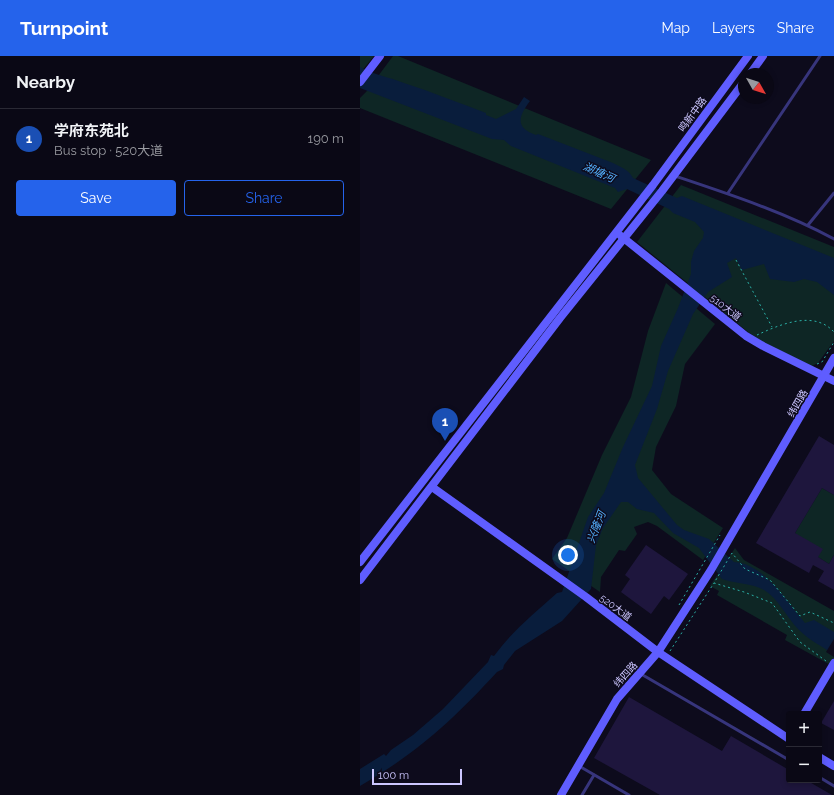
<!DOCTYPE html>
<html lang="en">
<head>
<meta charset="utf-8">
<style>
  body { margin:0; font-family:Raleway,"Noto Sans SC",sans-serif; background:#181622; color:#f1f3f6 }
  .controls { position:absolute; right:12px; bottom:12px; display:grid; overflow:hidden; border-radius:4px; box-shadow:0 2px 6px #0003 }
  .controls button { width:36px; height:36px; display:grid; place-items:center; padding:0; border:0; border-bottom:1px solid #2a2934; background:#0a0815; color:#f1f3f6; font:20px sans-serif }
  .compass { position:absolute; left:378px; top:12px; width:36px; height:36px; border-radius:50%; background:#0a0815; box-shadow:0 2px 6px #0003; rotate:129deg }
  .scale { position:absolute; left:12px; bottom:10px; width:90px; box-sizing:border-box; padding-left:4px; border:2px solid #ccc6ff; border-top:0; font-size:11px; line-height:14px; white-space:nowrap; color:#ccc6ff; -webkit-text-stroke:3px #0d0b1c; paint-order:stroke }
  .you { position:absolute; left:208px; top:499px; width:14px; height:14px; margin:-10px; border:3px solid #fff; border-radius:50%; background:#1a73e8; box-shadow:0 0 0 6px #1a73e833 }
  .badge { display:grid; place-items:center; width:26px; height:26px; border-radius:50%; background:#2563eb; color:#fff; font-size:13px; font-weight:700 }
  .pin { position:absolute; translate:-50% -33px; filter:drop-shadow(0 1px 2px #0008) }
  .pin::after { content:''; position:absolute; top:21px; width:14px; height:12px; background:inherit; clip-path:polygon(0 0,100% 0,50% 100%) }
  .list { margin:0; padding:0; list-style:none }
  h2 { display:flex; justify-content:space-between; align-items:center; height:52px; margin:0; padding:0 16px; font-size:17px }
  h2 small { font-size:13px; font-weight:400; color:#999aa0 }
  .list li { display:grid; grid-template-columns:26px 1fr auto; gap:12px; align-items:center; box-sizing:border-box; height:60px; padding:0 16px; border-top:1px solid #2a2934 }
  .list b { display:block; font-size:15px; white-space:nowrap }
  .list p { margin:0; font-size:13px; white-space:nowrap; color:#999aa0 }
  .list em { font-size:13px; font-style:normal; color:#999aa0 }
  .actions { display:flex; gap:8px; padding:12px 16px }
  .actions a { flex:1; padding:9px 0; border:1px solid #2563eb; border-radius:4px; text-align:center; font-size:14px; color:#2563eb }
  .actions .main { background:#2563eb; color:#fff }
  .map { position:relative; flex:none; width:474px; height:739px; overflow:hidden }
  header { display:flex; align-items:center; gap:24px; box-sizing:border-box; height:56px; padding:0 20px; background:#2563eb; color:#fff }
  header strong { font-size:19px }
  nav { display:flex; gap:22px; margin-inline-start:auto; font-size:14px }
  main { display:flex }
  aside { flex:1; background:#0a0815 }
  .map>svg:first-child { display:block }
</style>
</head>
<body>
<header>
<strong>Turnpoint</strong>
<nav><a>Map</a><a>Layers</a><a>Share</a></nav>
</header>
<main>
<aside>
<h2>Nearby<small></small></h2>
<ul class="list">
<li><span class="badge" style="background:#1a4fb4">1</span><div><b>学府东苑北</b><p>Bus stop · 520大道</p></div><em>190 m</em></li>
</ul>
<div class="actions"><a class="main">Save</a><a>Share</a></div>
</aside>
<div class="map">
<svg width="474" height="739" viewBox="0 0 474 739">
  <rect width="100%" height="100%" fill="#0d0b1c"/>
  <g fill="#0e2625">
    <path d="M0,0H14L0,17Z"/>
    <path d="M33,0H38L291,104L251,153L0,52V42L7,35Z"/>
    <path d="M321,129L474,191V285L458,307L452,310L403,286L388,276L277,186Z"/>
    <path d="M306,227L355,268L325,308L316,350L296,391L292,414L311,438L363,472L343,504L297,470L288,466L274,471L277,478L265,495L259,494L241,521L240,536L192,503L207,482L242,399L271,341L288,275Z"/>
    <path d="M462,432L474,439V499L469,508L458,501L435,477Z"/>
    <path d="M375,492L384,504L474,555V611L425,584L427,579L357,539L359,535L350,530Z"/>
  </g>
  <path fill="#091d3c" d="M0,11C14,19 29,21 44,27C72,36 99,47 126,57V59L136,63L156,53L164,41L170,45C158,61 155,72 176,79L178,78L253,107C261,111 269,114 273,122L317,142L322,140L474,202V239L457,226L444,223L434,226L410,223L404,208L382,214L376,202L367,207L372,221L348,236L333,258L308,315L297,353L275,409L278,422L317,469L324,474L349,483L374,506C405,508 427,546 445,567L454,564L474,576V599C461,589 451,586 439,574C427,562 419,543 404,534C392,527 375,528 362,523L339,492L313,477L294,457L277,453L268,446H261L243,472L236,489L231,533L202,565L155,595L144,609L143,613L137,616C93,664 57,697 0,730V713L24,698L26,700L31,694L53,679L83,653L128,606L131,599L134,600C153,574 174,558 197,537L202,536L228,461L244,437L263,391L292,330L301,290L318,252L331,218V206L334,195L343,182L344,176L335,166L313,157L309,153L267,133L258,136L255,132L151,90L144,84L132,83L0,32Z"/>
  <path fill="#0d0b1c" d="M474,583V601L466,596Z"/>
  <g fill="#1e163d">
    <path d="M459,380L474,389V439L462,432L435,477L463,493L458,501L469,508L474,499V534L458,525L464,515L453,509L449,517L396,487Z"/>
    <path d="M286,489L328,518L309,544L304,540L291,558L261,536L270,523L265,519Z"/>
    <path d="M269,641L362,695L371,680L429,714V724H446L472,739H300L234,702Z"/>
    <path d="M474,645V674L461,667Z"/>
  </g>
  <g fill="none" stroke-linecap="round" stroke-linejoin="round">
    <g stroke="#2aafa6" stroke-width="1" stroke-dasharray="2 3" stroke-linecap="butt">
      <path d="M376,204L412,271"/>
      <path d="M397,279C421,268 454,254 474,276"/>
      <path d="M457,308L462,306L474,286"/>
      <path d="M319,549L360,479"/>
      <path d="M310,595L354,527"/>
      <path d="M466,605L440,586L412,547L384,536L354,527L372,497L385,513L410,524L440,560L450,556L474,567"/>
    </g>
    <g stroke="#37357c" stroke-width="3">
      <path d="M315,120C369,138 424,156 474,183"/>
      <path d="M368,137L460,0"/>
      <path d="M448,169L474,137"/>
      <path d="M281,618L429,704"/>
      <path d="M219,710L269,739"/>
      <path d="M459,721L474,730"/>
      <path d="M222,739L234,719"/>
    </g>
    <g stroke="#5f5dff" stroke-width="8">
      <path d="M390,18L403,0"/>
      <path d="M0,26L20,0"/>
      <path d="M261,180L386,280L403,290L474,325"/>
      <path d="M72,431L226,541L298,596L429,683"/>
      <path d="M0,506L293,129L388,0"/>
      <path d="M0,524L200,262L302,135L384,26"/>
      <path d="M444,658L474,607"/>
      <path d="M459,701L474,710"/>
      <path d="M201,739L257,643L298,596L351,514L474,302"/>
    </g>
  </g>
  <g text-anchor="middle" stroke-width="3" stroke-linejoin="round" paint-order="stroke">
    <g font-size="10" fill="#ccc6ff" stroke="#0d0b1c">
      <text transform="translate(332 58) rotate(-54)" y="4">鸣新中路</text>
      <text transform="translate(366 251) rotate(38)" y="4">510大道</text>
      <text transform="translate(437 347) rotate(-60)" y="4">纬四路</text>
      <text transform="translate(256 551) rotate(37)" y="4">520大道</text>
      <text transform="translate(265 618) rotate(-48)" y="4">纬四路</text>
    </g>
    <g font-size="11" font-style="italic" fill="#54b1ff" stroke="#0d0b1c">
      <text transform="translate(239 116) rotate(24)" y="4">湖塘河</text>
      <text transform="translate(236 471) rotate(-69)" y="4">兴隆河</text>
    </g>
  </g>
</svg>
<div class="controls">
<button>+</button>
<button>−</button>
</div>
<svg class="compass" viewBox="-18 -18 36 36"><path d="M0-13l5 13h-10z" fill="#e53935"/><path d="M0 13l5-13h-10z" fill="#999aa0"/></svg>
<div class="scale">100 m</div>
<div class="you"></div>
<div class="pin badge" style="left:85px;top:385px;background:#1a4fb4">1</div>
</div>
</main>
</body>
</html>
